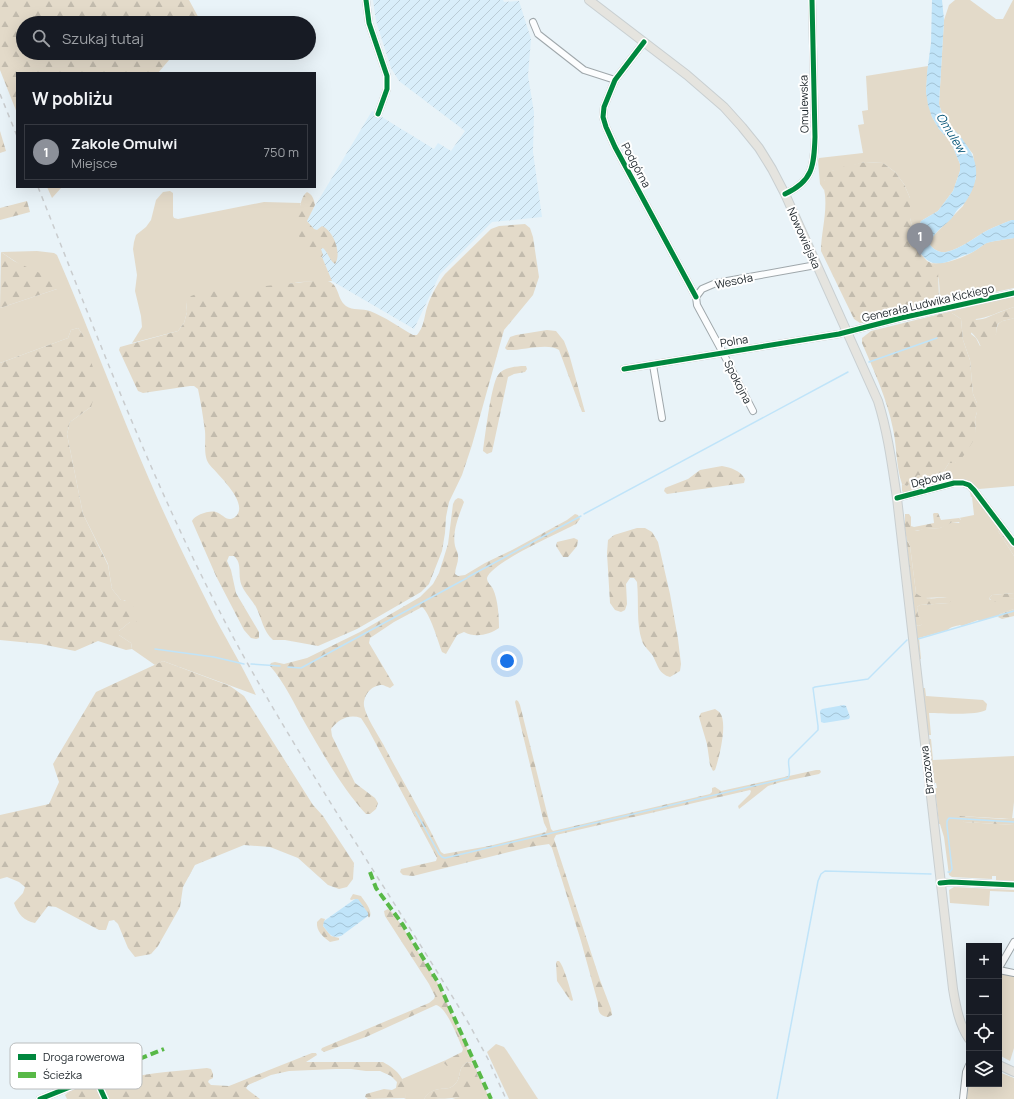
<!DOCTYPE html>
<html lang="pl">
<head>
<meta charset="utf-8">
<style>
  body { margin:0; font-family:Manrope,sans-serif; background:#20242c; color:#f1f3f6 }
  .controls { position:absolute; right:12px; bottom:12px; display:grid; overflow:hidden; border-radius:0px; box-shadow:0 4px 16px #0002 }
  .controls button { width:36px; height:36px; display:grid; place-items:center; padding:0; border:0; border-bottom:1px solid #363941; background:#171b24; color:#f1f3f6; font:20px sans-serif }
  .you { position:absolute; left:507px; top:661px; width:14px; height:14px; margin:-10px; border:3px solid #fff; border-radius:50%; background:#1a73e8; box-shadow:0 0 0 6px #1a73e833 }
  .badge { display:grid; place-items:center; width:26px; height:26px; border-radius:50%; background:#8c9099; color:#fff; font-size:13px; font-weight:700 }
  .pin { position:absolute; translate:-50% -33px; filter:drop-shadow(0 1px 2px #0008) }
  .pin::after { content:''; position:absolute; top:21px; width:14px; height:12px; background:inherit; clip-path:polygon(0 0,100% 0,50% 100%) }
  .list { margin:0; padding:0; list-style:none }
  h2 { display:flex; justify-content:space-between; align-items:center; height:52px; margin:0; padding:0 16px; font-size:17px }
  h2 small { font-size:13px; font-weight:400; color:#9ea1a6 }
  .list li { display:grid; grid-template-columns:26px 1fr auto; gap:12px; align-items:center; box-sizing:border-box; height:56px; margin:0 8px 8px; padding:0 8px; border:1px solid #363941; border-radius:0px }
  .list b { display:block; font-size:15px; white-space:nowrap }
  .list p { margin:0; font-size:13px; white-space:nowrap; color:#9ea1a6 }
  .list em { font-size:13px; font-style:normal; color:#9ea1a6 }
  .icon { flex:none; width:22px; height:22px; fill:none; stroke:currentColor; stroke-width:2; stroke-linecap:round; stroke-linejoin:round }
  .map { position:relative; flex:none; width:1014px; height:1099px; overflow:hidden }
  .search { position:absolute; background:#171b24; box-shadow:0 4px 16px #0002; left:16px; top:16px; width:300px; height:44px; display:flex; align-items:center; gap:10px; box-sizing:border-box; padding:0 14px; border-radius:22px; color:#9ea1a6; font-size:15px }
  .panel { position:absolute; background:#171b24; box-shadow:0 4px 16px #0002; left:16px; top:72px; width:300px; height:116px; border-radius:0px }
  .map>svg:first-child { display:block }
</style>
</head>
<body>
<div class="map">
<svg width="1014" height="1099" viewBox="0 0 1014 1099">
  <defs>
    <pattern id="industrial-furrows" width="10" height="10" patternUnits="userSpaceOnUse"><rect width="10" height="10" fill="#d9eefa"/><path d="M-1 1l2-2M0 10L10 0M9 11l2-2" fill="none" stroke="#baccd6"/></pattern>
    <pattern id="forest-firs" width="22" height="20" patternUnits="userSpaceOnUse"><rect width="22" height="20" fill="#e3dac9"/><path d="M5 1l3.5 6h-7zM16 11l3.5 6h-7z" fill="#c2bbad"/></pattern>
    <pattern id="water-waves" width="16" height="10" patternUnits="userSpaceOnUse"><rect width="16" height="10" fill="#c0e4f9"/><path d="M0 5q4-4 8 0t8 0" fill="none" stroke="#a4c3d5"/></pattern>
  </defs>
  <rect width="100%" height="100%" fill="#e9f3f8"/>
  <path fill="url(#industrial-furrows)" d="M373,0H503L504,2L519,1L531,39L528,76L534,112L533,152L542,217L492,222L440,274L414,329L332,281L306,221L372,111L434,149L438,143L451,151L465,131L399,81L391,68L376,21Z"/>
  <g fill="#e3dac9">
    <path d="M955,0H970L996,19H1003L1013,0H1014V220H1012C1004,223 996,226 988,230C975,237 961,249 946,252C940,253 934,250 930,245L931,240L934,235L963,206L976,178L973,154L943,116L939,104L944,20L949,5Z"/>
    <path d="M928,66L926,92L932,117L939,129L951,142L960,164V171L953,191L938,211L921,221L915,237L910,218V198L904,184L895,172L883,163L865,162L832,171L827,175L824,181V190L820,184L818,161L819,158L863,153L858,125L864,124L862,111L868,110L866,76Z"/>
    <path d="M170,191L173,193V216L174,218L178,219L264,202L301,203L300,205L321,258L322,257L332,281L300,282L186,302L187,312L184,323L178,331L132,343L142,327L141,316L135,291L137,275L133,249L134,242L136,235L146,227L151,220L156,200L163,192Z"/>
    <path d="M1014,238V288L938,304C941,292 940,272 932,263C944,265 966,257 976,250C980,248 982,245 986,243C993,241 1007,239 1014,238Z"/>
    <path d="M37,251L54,253L57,255C89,329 117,405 149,479C169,526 192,572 215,618C229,644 244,669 256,695L163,661L155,665L132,649L131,643L119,635V631L130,622H136L125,600H121L112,589L108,564L83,514L67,434L70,422L91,407L83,335L78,328L71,330L68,338L0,363V308L57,289L1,252Z"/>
    <path d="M1014,296V307C1003,310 985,319 976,319L971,334L976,338L980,346L996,334C997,319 1002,322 1014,318V486L979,489L965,481L958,480L947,481L904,493L902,491V484L907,486L918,475L942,474L949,463H955L976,431L975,419L977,412V403L973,394L970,360L963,340L961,319L952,313H944Z"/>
    <path d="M969,488L1001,530L998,531L1014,556V593L992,595L989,598L990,600L1014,598V609L1000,614L998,616L979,621L978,620L962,626L960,625C956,626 950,627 948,630L919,638L921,659H920L916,625L918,626L921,625L922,623L918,615L917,607L920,605L949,603L947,597L925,598H921L916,593L910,546L908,541H907L905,530L917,531L923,529L940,528L952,522L959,523L961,519L959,518L974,515L972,497H971Z"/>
    <path d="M923,688H925L926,696L983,700L987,704L986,710C976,716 942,713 929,713L931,735H928Z"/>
    <path d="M929,739H931L933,760L1014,756V802L1012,819L960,816L964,822L1014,825V881L996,880V876H992V879L952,877L949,875L944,837L940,824H939L935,788H937L936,783H934Z"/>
    <path d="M954,887L1014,890V892L990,891L989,906L950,903L949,890Z"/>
    <path d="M1002,972L1014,975V1048L1010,1061L999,1055V974Z"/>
    <path d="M496,1044L504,1047L507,1051L538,1099H509L487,1052Z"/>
    <path d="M470,1052L476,1067L472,1063L468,1062C456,1067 463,1078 454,1085C446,1093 435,1083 424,1099H404L406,1098L402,1079L446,1060L444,1063L469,1055Z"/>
    <path d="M999,1072L1014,1078V1099H967L969,1081V1084H999Z"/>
    <path d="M478,1074L490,1099H452C472,1093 473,1096 478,1074Z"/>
  </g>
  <g fill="url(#forest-firs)">
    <path d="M0,0H189L201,22V23H23V53H175L158,73H17V113L0,70Z"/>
    <path d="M0,131L6,151L0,153Z"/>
    <path d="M865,162L883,163L895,172L904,184L910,198V218L919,252L927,261L933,264L938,271L939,299L938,304L935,305L907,310L868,322L860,323L854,319L821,251C821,233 827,214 825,195C824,189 822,180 827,174C833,168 856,164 865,162Z"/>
    <path d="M47,187H62L52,198Z"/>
    <path d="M307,192C313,195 314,200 315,205L307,221L314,229L317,230L322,226C334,231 342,254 335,264C329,260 328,252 323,248L321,249L323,255L321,258C307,256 292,229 295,215C296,212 299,209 300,206C302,200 302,196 307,192Z"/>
    <path d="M27,201L30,212L0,220V208Z"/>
    <path d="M525,224L530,228L533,237L539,277L533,295L504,330L472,445L462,475L449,502L446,517L445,533L442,551L429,584L421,592L357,629L318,646L285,640H273C263,631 262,619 256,607C252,600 245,593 242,586C237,575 243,564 234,556H229L227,561L231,570L236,593L259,632V638L256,639L251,638L244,630L216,576L192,521C195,515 209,510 216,512C223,514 227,523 235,517C251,504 217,474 209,464C203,456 206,441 205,431C203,417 201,403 198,389L194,386H190L143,393L138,391L119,350L120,347L178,331L184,323L187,312L186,302L191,296L199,293L323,280C341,282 335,297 346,306C353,311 362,308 370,311C385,317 399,327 413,335H417C423,328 424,320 426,311C429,299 437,284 445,274L491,229L499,226Z"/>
    <path d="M1,252L14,261L59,282L57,289L0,308Z"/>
    <path d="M1014,307V318C1009,320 1002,320 998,324C996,327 997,330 996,334C994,340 989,346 983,348C979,345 980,343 977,339C973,333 969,332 968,325C973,317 979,321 986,318C995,314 1004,310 1014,307Z"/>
    <path d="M944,313H952L961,319L963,340L970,360L973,394L977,403V412L975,419L976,431L975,438L965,454L960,460L955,463H949L942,474L938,477L918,475L907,486L902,484C896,467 897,447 893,429C887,399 874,371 862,343V338L871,331Z"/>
    <path d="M78,328L83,335L98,384L91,407L70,422L67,434L83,514L108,565L112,589L121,600C132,600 136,610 140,619L136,622H130L119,631V635L131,643L132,649L126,650L98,641L75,651L41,644L0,640V363L68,338L71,330Z"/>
    <path d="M547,330L556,331L564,341L569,354L585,412H582L559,350C548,342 521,351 507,350L505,348L510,337L516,335Z"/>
    <path d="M521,366H526L527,369L525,372L514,374L508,377L492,452L487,454L483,451C485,437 491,385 498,375C503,368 513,367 521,366Z"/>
    <path d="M722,466C731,468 740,470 745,479L744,483L667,494L664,491L665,488L670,486L688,479L700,470Z"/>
    <path d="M458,498L462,499L464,502C459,515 452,532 455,546C456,550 458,552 458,555C459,562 455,568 455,574L458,576L465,575L485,563L514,549L567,520L575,514L578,515L580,519L576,524C561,532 490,563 487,578C487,583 491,585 493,589C498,600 499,616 499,628C489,635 475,638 464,632L457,635L446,654L442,652C438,641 430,613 422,607L394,622L370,638L369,643L394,685L390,688C387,687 384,685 382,685C371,685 363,696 364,706C366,717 377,733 383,744C402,780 423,815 441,852L444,854L489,846L546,832L547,829L544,823L515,702L516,700L518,701L520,705L551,829L553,831L710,794L712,792V788L715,787L721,791L816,770H820L821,772L819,774L781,782L768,786L739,809L738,806L750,794L751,791L750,790L556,835L554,839L600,980L611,1009L612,1015L608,1017C599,1016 598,1011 598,1003L581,941L552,848L549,844L529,847L413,876L403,875L400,872L401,869L436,861L437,858L368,729L361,718C349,714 339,719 331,729L332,736L355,783L375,798L378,803L376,809L370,814H366C342,788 323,754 305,723C294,704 285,683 270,666L271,663L275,662L284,664L307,658L360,632L420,597L433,584L439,573L448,544L453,504L455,500Z"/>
    <path d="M934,513H938L941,520L959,518L962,521V522H952L946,526L940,528L927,529L908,532L905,530V514H909L911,517V526L914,527L934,523L933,514Z"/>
    <path d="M637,528H645L652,532L658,542L670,594L678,639L681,664L680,671L670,677C659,674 658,666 653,656C650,651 644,647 642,641C636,623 639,601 637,582L634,578H630L626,584L627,604L625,610L621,612L615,610L610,603L607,553L608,540L614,535Z"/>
    <path d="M999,529L1014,546V556L998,531Z"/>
    <path d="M574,538L578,540L577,546L568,557H563L556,546L557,542Z"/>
    <path d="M908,541L910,546L916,593C925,601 935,598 947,597L950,598L951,601L949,603L920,605L917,607L918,615L923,623L921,625L918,626L915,624L913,613L906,542Z"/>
    <path d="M1014,593V598L996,602L992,601L989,598L992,595Z"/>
    <path d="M1014,609V616L1002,619L998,617L1000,614Z"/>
    <path d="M163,661L230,686L244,696L313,805L323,816L354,863L353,879L347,887L339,889L328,885L298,858L270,847L244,845L195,865L183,887L180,907L158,946L151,954L135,957L128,948L118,924L114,920L109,921L106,930H99L56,907L48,906L35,923C24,921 18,914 14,903L23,893L25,887L19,882L7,877L0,879V815L49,804L59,782L53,764L96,692Z"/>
    <path d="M715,709C716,710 719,711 720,713C728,723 719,759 715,770L713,771L710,765L707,744L699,717L701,713Z"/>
    <path d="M960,816L1003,819L1014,818V825L964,822L958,819Z"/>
    <path d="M353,894L361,896C365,902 374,912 369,918C366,911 361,905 355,899L351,900L350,899Z"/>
    <path d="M388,909L392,912L400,923L439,985L469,1052V1055L447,1066L444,1063L446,1060L462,1052L463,1049C458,1039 447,1007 436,1005L366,1037L324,1052L321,1050L322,1048L429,1003L434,999L435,996L429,984L385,916L384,911Z"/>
    <path d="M321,918L325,919L323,926L331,936L339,938V940L330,942C323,937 316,931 317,922Z"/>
    <path d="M557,961H559C564,966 571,992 573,1000L572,1001L570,1000L557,981L556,963Z"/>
    <path d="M312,1053H316L317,1055L306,1062H383C399,1071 406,1079 406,1098L368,1099L365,1097L366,1094L384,1089L392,1090L396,1088L397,1082L391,1076L380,1071H366L351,1069H336L289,1071L271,1075L248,1085L246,1088L248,1090L260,1099H67L65,1095C72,1089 84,1083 94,1085C98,1086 100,1089 105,1088C112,1086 118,1081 125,1079C150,1072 181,1071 207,1068L211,1069L213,1074V1078L209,1080L208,1082L211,1085L229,1086Z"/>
    <path d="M468,1062C484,1066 478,1093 467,1096C452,1099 438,1099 424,1099C434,1083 446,1093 454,1085C463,1078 456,1067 468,1062Z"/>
  </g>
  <g fill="url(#water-waves)">
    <path d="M932,0H942L944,20L939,104C940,107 941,112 943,115C946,122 953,129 958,134C976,155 983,173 968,198C965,203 962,206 958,209C955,212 954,216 951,219C943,227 932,233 930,245C934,250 940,253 946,252C961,249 975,237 988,230C996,226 1004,223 1012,220H1014V238C1007,239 993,241 987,243C982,245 980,248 976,250C972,253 967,254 962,256C948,262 934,269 923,256C912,244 916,234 921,221L938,211L953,191L960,171V164L951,142L939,129L932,117L928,105L926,92L927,73L931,43Z"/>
    <path d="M844,705L846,706L850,717L849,719L824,723L821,722L820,711L822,709Z"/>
    <path d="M355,899H358L368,913V916L341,936C331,939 329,933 323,926L324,921Z"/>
  </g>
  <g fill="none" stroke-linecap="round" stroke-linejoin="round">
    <g stroke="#c0e4f9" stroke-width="1.5">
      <path d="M869,362L937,338"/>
      <path d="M584,514L848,372"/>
      <path d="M468,577L581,516"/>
      <path d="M918,639L1014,611"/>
      <path d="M155,649L214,657L244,664"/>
      <path d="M251,664L280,666"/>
      <path d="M288,667L301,668L467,578"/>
      <path d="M416,812L439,854L442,857L445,858L788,778C792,773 787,765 789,759L818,730V726L813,688L815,687L868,679L907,640"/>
      <path d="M948,872H950L952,869L947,826V821L949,818L1014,822"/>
      <path d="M777,1099L818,881L821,874L825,871L931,874"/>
    </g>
    <defs>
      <g id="minor">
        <path d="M366,0L369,23L387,76V89L378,114"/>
        <path d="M533,22L538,34L584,70L615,80"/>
        <path d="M644,42L615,80L604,107L603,117L606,127L615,147L696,297"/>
        <path d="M785,194C813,181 814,166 815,137L812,0"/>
        <path d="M653,365L662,418"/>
        <path d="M624,369L839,334L901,318L1014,293"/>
        <path d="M753,411L723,353L697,305L696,297L702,289L716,283L816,265"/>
        <path d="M897,498L954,483H963L969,485L974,490L1014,543"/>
        <path d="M940,883L951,882L1014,885"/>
        <path d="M999,968L1014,942"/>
        <path d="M999,970L1014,973"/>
        <path d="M40,1099L95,1077L105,1099"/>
        <path d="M963,1099L966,1072L969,1065"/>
      </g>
      <g id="major">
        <path d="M589,0L687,75L724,107L742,127L759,148L772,169L785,194L878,401C888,433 892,465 897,498L953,989C956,1007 959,1024 969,1039"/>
        <path d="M999,1065L1014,1072"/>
      </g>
    </defs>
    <use href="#minor" stroke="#9fa7ab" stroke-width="8"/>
    <use href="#major" stroke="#c9cfd1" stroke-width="10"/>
    <use href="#minor" stroke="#fcfdfe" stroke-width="6"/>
    <use href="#major" stroke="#e5e4df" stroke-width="8"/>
    <g stroke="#c9ccce" stroke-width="1.5" stroke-dasharray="5 5" stroke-linecap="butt">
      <path d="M0,94L17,136"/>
      <path d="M38,187C98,338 155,491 232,635C304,769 391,894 469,1024L488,1059L506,1099"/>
    </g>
    <g stroke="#58b947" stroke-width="4" stroke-dasharray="8 4" stroke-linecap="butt">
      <path d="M370,872L376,888L403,925L439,984L491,1099"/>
      <path d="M95,1077L164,1049"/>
    </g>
    <defs>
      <g id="cycleway">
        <path d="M366,0L369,23L387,76V89L378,114"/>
        <path d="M644,42L615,80L604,107L603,117L606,127L615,147L696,297"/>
        <path d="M785,194C813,181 814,166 815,137L812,0"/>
        <path d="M624,369L839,334L901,318L1014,293"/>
        <path d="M897,498L954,483H963L969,485L974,490L1014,543"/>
        <path d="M940,883L951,882L1014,885"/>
        <path d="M40,1099L95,1077L105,1099"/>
      </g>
    </defs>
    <use href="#cycleway" stroke="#fff" stroke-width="8"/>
    <use href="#cycleway" stroke="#00873e" stroke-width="5"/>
  </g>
  <g text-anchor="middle" stroke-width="4" stroke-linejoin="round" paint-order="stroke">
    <g font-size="11" fill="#1a2227" stroke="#fff">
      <text transform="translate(804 104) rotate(-91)" y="4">Omulewska</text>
      <text transform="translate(636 165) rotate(62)" y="4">Podgórna</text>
      <text transform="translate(804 238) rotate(66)" y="4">Nowowiejska</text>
      <text transform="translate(734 281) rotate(-12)" y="4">Wesoła</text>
      <text transform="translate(928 303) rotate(-13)" y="4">Generała Ludwika Kickiego</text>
      <text transform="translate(734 341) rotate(-9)" y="4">Polna</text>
      <text transform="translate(738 382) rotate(63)" y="4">Spokojna</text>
      <text transform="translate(931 479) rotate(-14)" y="4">Dębowa</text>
      <text transform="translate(927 770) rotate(-97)" y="4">Brzozowa</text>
    </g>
    <g font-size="12" font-style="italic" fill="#085678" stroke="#fff">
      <text transform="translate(951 133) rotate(58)" y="4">Omulew</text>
    </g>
  </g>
  <rect x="10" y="1043" width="132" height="46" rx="6" fill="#fff" stroke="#babdbe" stroke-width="1"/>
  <rect x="18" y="1054" width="18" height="6" fill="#00873e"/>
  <rect x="18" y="1072" width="18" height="6" fill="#58b947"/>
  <g font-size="11" fill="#1a2227">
    <text x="43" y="1061">Droga rowerowa</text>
    <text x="43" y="1079">Ścieżka</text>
  </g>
</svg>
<div class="controls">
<button>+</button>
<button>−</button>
<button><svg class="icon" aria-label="locate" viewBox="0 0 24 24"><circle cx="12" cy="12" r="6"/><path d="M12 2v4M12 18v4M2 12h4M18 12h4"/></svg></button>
<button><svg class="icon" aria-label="layers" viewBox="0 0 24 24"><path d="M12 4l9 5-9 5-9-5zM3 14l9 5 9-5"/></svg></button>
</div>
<div class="you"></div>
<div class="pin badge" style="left:920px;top:256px">1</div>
<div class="search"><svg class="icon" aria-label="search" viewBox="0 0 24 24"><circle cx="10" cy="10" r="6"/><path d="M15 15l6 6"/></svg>Szukaj tutaj</div>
<section class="panel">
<h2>W pobliżu<small></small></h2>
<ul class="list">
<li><span class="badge">1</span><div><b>Zakole Omulwi</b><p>Miejsce</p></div><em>750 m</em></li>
</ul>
</section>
</div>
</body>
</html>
